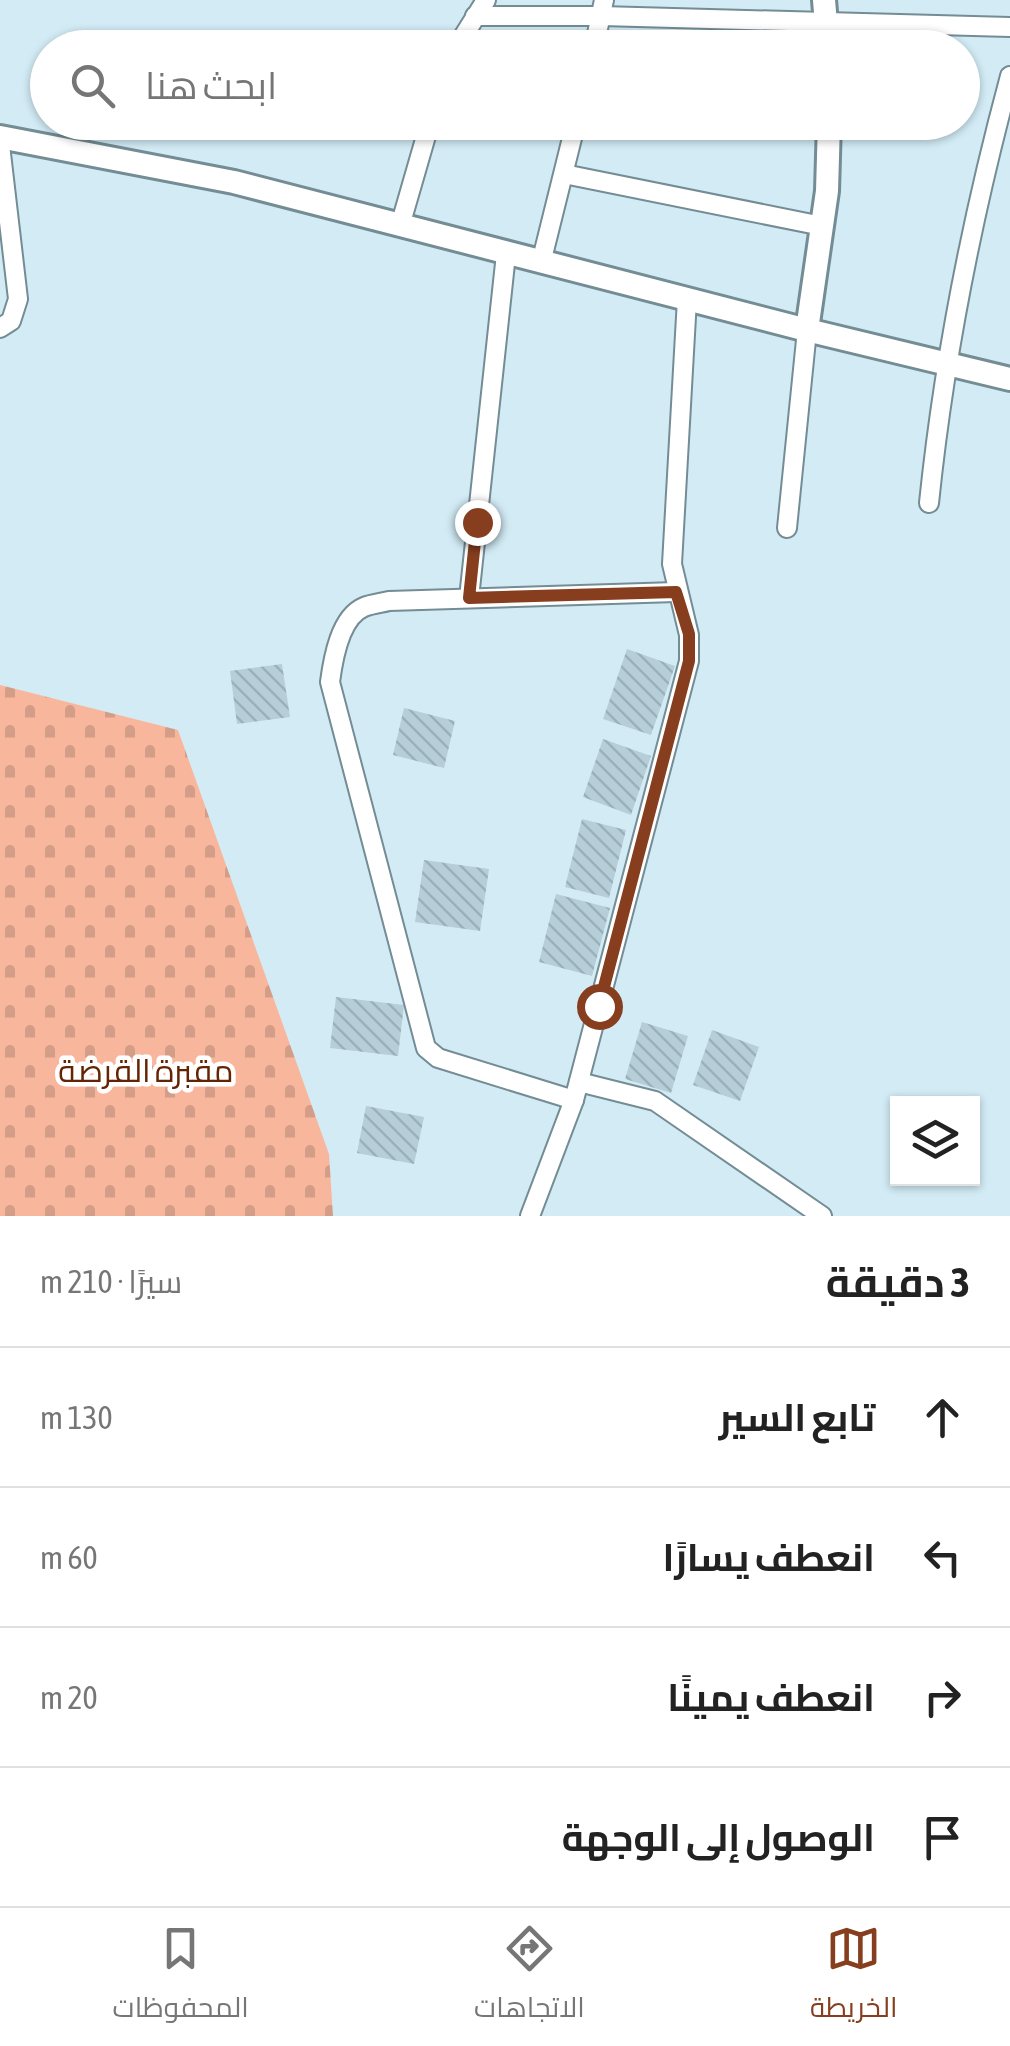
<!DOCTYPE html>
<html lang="ar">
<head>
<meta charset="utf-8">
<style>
  body { margin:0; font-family:"Asap Condensed",Cairo,sans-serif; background:#f6f6f6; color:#222; direction:rtl }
  .controls { position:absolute; right:30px; bottom:30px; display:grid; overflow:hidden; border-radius:0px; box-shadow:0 2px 8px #0004 }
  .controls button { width:90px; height:90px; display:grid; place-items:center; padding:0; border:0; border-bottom:2px solid #e0e0e0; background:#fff; color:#222; font:50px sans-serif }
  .stop { position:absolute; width:30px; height:30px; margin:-22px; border:8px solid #863e1e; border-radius:50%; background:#fff }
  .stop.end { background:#863e1e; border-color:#fff; box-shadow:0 2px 10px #0008 }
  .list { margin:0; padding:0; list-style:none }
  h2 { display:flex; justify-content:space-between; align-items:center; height:130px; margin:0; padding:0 40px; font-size:42px }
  h2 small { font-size:32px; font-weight:400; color:#767676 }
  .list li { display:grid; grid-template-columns:65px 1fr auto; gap:30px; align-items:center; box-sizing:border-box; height:140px; padding:0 40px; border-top:2px solid #e0e0e0 }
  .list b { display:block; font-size:38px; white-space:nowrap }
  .list em { font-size:32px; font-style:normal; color:#767676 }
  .icon { flex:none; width:55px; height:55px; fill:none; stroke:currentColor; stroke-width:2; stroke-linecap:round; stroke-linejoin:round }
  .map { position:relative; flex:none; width:1010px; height:1216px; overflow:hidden; direction:ltr }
  .search { position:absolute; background:#fff; box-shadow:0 2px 8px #0004; left:30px; right:30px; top:30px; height:110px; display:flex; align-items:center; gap:25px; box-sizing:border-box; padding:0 35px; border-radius:55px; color:#767676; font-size:38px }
  .sheet { height:690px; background:#fff }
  nav { display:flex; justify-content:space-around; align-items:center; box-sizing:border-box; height:140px; border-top:2px solid #e0e0e0; background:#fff; font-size:28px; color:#767676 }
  nav a { display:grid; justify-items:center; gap:5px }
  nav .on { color:#863e1e }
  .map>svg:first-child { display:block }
</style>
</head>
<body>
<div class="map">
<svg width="1010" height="1216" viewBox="0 0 1010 1216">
  <defs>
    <pattern id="cemetery-stones" width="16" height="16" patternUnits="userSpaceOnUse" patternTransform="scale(2.5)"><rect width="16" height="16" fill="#f8b79d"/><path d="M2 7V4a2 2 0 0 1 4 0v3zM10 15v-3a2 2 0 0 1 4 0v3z" fill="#d49d87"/></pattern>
    <pattern id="building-back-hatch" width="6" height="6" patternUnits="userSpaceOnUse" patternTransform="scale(2.5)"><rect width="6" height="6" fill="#b5ced8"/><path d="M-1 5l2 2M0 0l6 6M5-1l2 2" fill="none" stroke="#9bb1b9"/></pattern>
  </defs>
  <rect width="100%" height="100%" fill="#d2ebf5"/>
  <path fill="url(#cemetery-stones)" d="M0,685L178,730L329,1154L333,1216H0Z"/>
  <g fill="url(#building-back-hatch)">
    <path d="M361,35L416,46V48H359Z"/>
    <path d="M627,649L675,666L651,735L603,719Z"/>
    <path d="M282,664L290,717L237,724L230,671Z"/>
    <path d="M404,708L455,721L444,768L393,755Z"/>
    <path d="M603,739L651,756L631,815L583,797Z"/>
    <path d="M582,819L626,830L609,898L565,887Z"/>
    <path d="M424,860L489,869L480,931L415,922Z"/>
    <path d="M556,894L610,908L592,976L539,962Z"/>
    <path d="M336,997L404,1005L398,1056L330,1048Z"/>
    <path d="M642,1022L688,1036L671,1093L625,1079Z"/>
    <path d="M712,1030L759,1047L740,1101L693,1085Z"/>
    <path d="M366,1106L424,1117L414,1164L357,1153Z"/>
  </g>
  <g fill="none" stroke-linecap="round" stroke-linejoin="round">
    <defs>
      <g id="minor">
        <path d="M475,16H601L1010,27"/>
        <path d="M456,48L486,0"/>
        <path d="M594,48L604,0"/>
        <path d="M0,145L18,299L11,321L0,328"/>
        <path d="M564,174L822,226"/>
        <path d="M400,226L430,122"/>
        <path d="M541,263L576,122"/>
        <path d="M929,503C944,358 972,217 1010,76"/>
        <path d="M787,528L807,330"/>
        <path d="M469,598L506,254"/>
        <path d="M579,1082L655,1101L822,1216"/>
        <path d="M574,1100L438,1058L426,1048L330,682C333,659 340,617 364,607C371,604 381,603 389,601L676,592"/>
        <path d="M530,1216L574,1100L689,661V635L672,564L687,299"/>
      </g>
      <g id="tertiary">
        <path d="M824,0L828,48"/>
        <path d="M0,137L234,182L807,330L1010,379"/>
        <path d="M807,330L827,191L829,122"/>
      </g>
    </defs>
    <use href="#minor" stroke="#748c94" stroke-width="22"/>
    <use href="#tertiary" stroke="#748c94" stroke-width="28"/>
    <use href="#minor" stroke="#fff" stroke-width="18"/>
    <use href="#tertiary" stroke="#fff" stroke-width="22"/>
  </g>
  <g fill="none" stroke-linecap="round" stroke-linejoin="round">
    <path stroke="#863e1e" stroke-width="12" d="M477,522L469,598L676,592L689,634V661L599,1006"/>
  </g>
  <g text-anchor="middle" stroke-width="9" stroke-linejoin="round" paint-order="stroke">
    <g font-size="32" fill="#632404" stroke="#fff">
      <text x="146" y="1082">مقبرة القرضة</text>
    </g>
  </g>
</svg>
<div class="controls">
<button><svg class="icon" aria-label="layers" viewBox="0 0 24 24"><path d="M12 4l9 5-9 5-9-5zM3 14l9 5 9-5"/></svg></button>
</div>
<div class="stop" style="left:599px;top:1006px"></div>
<div class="stop end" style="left:477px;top:522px"></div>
<div class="search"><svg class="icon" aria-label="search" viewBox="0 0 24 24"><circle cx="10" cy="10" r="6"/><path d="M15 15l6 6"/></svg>ابحث هنا</div>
</div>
<section class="sheet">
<h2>3 دقيقة<small>سيرًا · 210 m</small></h2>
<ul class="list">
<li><svg class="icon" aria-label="ahead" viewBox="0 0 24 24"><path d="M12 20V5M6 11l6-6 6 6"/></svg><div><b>تابع السير</b></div><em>130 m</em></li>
<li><svg class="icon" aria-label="left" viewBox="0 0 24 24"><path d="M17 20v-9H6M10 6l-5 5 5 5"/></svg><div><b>انعطف يسارًا</b></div><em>60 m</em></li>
<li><svg class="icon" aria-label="right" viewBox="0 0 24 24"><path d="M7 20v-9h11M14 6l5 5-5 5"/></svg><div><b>انعطف يمينًا</b></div><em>20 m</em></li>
<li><svg class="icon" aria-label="arrive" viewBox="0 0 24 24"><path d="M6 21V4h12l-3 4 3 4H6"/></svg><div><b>الوصول إلى الوجهة</b></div></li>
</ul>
</section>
<nav>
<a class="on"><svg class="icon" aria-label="map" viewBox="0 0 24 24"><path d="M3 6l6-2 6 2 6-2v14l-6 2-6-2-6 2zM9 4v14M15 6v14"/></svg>الخريطة</a>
<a><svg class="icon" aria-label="directions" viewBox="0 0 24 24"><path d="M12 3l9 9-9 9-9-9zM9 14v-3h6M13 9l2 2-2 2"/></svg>الاتجاهات</a>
<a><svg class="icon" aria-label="saved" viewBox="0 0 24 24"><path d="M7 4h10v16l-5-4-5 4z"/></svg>المحفوظات</a>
</nav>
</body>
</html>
